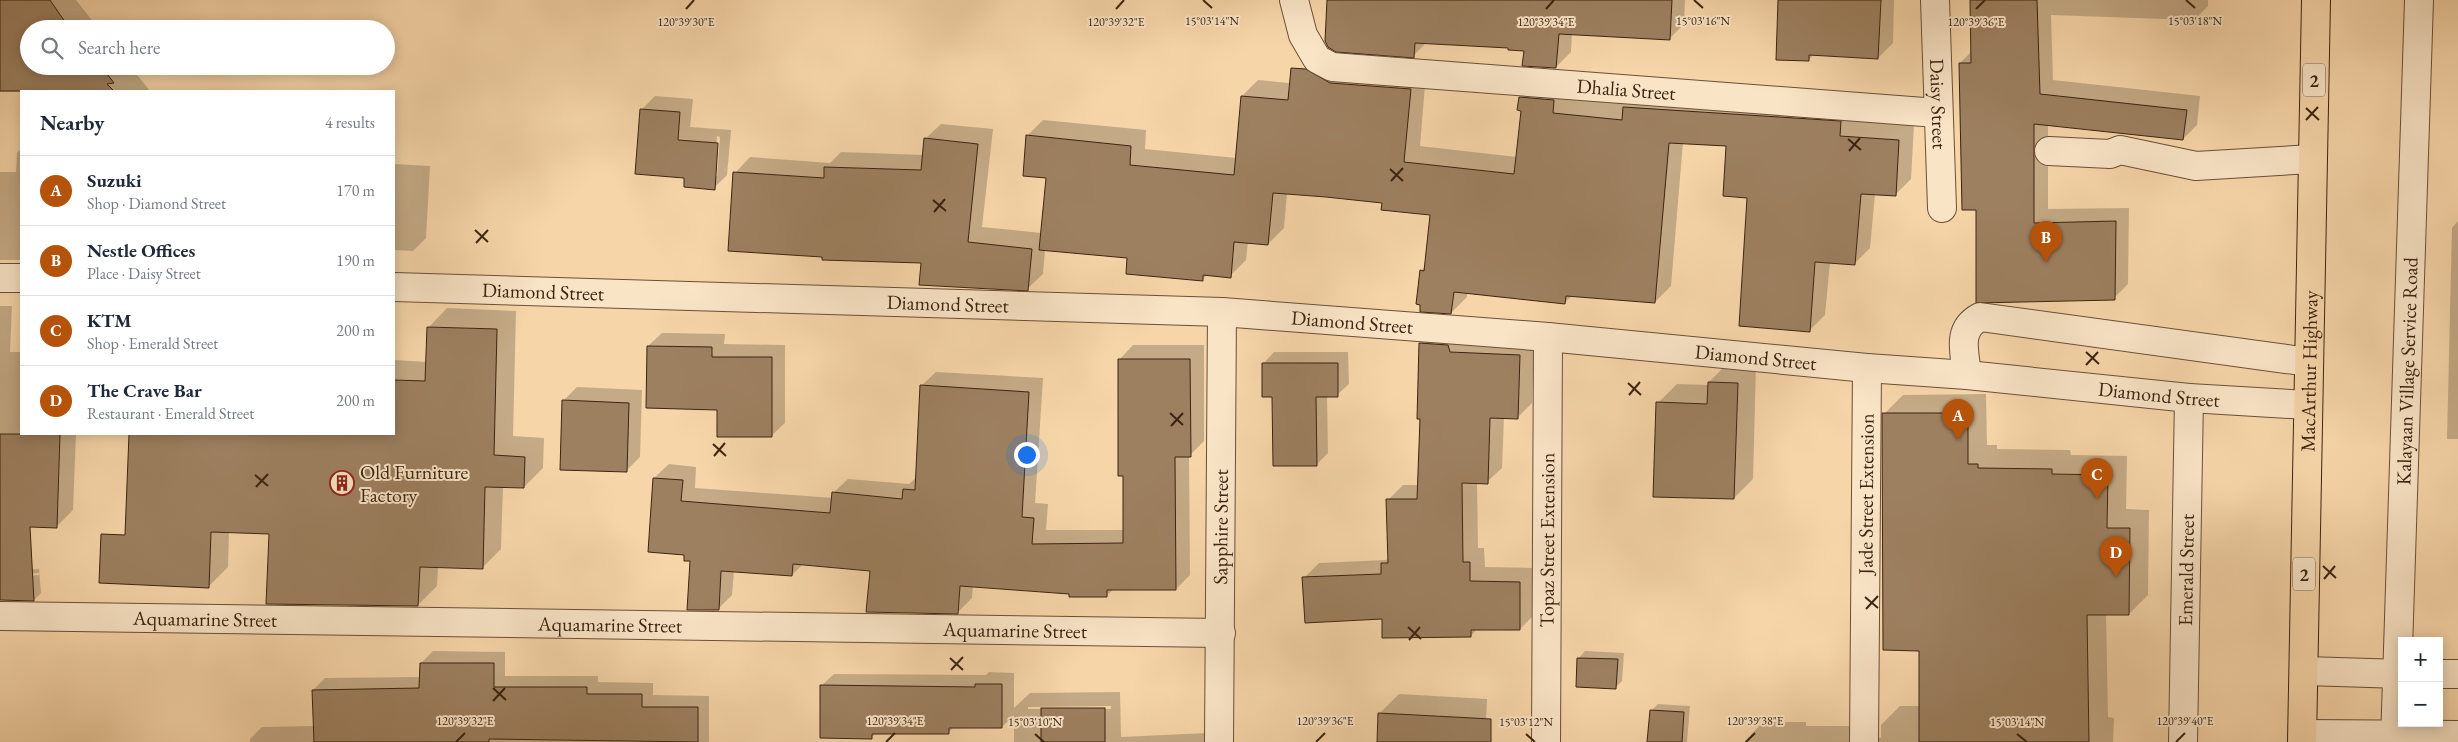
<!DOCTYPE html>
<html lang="en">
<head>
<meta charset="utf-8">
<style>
  body { margin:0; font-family:"EB Garamond",serif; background:#f2f2f3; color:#1f2937 }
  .controls { position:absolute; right:15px; bottom:15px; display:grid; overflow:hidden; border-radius:0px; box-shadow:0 2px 12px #0003 }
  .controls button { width:45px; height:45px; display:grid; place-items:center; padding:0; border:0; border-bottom:1px solid #e0e1e3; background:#fff; color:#1f2937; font:25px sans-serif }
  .you { position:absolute; left:1026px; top:454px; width:18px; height:18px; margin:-12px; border:4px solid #fff; border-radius:50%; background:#1a73e8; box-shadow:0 0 0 8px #1a73e833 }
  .badge { display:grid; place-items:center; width:32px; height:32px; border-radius:50%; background:#b45309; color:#fff; font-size:16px; font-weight:700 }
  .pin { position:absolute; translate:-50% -41px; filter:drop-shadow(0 1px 2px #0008) }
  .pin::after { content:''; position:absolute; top:26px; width:18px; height:15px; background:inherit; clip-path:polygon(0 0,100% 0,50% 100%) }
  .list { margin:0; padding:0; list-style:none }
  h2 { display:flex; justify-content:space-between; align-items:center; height:65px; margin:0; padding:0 20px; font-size:21px }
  h2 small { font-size:16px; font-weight:400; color:#747a83 }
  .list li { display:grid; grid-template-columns:32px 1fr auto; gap:15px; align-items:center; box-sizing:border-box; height:70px; padding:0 20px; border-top:1px solid #e0e1e3 }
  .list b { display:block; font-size:19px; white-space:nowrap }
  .list p { margin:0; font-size:16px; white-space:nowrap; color:#747a83 }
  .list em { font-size:16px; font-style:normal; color:#747a83 }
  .icon { flex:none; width:28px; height:28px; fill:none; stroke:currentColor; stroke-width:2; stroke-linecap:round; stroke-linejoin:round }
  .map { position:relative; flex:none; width:2458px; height:742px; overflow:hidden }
  .search { position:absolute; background:#fff; box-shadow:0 2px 12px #0003; left:20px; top:20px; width:375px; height:55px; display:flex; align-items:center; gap:12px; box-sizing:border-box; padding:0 18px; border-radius:28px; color:#747a83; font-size:19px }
  .panel { position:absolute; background:#fff; box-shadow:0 2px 12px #0003; left:20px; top:90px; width:375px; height:345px; border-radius:0px }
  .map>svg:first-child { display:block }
</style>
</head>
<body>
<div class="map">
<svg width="2458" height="742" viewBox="0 0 2458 742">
  <rect width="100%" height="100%" fill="#f6d5a8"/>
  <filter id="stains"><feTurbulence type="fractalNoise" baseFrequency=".004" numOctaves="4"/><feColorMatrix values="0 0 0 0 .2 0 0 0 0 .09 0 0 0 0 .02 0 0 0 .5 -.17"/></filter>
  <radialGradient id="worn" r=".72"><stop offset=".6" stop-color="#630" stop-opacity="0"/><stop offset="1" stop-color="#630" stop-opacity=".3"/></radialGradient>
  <g fill="#0003" fill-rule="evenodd">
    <path d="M0,0H76L99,29H29V66H130L150,91L0,92Z"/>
    <path d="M1329,0H1685L1684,24L1669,39L1572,33L1571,52L1556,67L1525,50L1509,47L1427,42L1413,56Z"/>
    <path d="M1779,0H1894L1893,43L1878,58L1814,54L1809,60Z"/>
    <path d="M1971,0H2208V6L2194,20L2051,15L2053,80L2200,96L2197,125L2183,139L2048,124V209L2129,208L2128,284L2114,298L1978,208L1960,63L1972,51Z"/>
    <path d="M1339,64L1426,73L1420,146L1517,157L1522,110L1520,97L1536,82L1568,98L1628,104L1640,91L1914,125L1911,179L1895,195L1875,194L1870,248L1854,264L1830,262L1825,315L1809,331L1748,196L1727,144L1683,142L1671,286L1655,302L1573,295L1564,303L1467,292V297L1451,313L1421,271L1426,266L1432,214L1383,202L1287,193L1284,228L1268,244L1248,242L1246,260L1230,276L1208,274L1202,280L1128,257L1045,250L1043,274L1027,289L923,262L823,256L735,173L750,157L830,163L841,152L924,155L925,139L941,124L993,129L982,227L1042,233L1047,177L1027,136L1043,120L1146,130L1145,149L1236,158L1242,96L1258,80L1300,84L1324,80Z"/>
    <path d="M655,96L693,99L690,127L731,130L727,175L714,188L686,177L641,110ZM717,136L720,137L717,176H714Z"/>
    <path d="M21,149V260H0V172H16L17,153Z"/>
    <path d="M394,164L430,166L426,238L413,251L394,250Z"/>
    <path d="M2458,221V439H2447L2452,228Z"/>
    <path d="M0,306H12L10,352H21V434H76L73,510L56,527L0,525Z"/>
    <path d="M447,308L516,311L513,436L544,438L543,468L524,487L503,486L501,549L482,568L438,567L437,586L418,605L270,533L229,531L228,567L209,586L127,530L130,434H394V360L427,362L428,328Z"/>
    <path d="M1435,328L1534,341L1532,403L1517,418L1504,417L1502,468L1487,482H1477L1478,548H1484L1485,567L1534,568L1535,614L1520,629L1478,628L1471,636L1383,618L1304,578L1319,563L1386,560L1389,557L1388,500L1403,485H1419L1420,343Z"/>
    <path d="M662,333L725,334L724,344L785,345V423L771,436L719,409L648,346Z"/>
    <path d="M1133,345H1204V441L1189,456L1190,575L1176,589H1114L1106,596L973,585L972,598L958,612L871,570L803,564L792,575L734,571L732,595L718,609L692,560L686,554L654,478L669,464L696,467L695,488L833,498V493L848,479L909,484L917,477L921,386L936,372L1043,378L1035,503L1048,504L1046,530H1125L1119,360Z"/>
    <path d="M1274,352H1348L1349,384L1337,395H1327L1328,453L1317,464L1274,396L1263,364Z"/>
    <path d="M1728,363L1756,365L1753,479L1734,498L1658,403L1677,384L1709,385V382Z"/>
    <path d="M577,387L642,390L640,457L627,470L564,400Z"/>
    <path d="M1986,394L1987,445H1997V449L2070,450L2071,455L2127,456L2126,509L2149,510L2148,595L2129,614H2106L2108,717L2114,718L2113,742H1744L1763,722H1806V726H1868L1875,736L1881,738V725L1900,706H1920V649L1884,414L1903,395Z"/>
    <path d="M39,569L41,593L34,600L0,599V578L39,575V573L0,576V571Z"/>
    <path d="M433,651L505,652V676H598V682L653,683V695L709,696V742H250V739L262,727L314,726L313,690L325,678L421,677V663Z"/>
    <path d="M1585,651L1624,653L1622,681L1615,688L1579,658Z"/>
    <path d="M989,672L1014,673V708L1030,693L1120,692L1121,737L1207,733V742H1014V715L1002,727L955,726L948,733L877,732L872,737L821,686L834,674L986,675ZM1111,706V709H1028V707Z"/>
    <path d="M1399,694L1487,699L1485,742H1378L1380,713Z"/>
    <path d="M1658,704L1690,706L1687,742H1648L1652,710Z"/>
  </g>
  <g fill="#9d8060" stroke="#3c2412">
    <path d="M0,0H50L70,29H29V66H101L114,83L107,84L114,91H0Z"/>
    <path d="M1327,0H1672L1670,40L1559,34L1556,68L1522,66L1524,51L1508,50V48L1415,43L1414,58L1336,52L1328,47L1325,41Z"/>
    <path d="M1778,0H1881L1878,59L1809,55V61L1776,60Z"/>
    <path d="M1970,0H2037L2040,94L2187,110L2183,140L2034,124V223L2116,221L2115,300L1976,303V210H1962L1959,63H1971Z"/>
    <path d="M1291,68L1306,69L1330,83L1411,89L1404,162L1514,174L1521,111L1517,110L1519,97L1554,100L1553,113L1622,120L1623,107L1841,121L1840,136L1899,140L1896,196L1861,194L1855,265L1815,262L1810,332L1739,326L1747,198L1723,196L1726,146L1669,143L1655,303L1566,296L1565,304L1454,292L1451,314L1420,312V305L1416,304L1420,270L1424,271L1430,215L1381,210L1382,203L1326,197L1273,193L1268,245L1234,242L1231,278L1203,275V281L1126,274L1127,258L1039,250L1046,178L1023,176L1026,135L1131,146L1130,165L1234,175L1241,96L1288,100Z"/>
    <path d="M640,109L680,112L678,140L718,143L715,190L684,187V178L635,174Z"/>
    <path d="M924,138L978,144L968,242L1032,249L1028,291L919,285L921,263L822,260V257L728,251L733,172L824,178V167L921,170Z"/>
    <path d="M427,327L497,329L494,455L525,457L524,488L485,487L483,569L420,567L418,606L266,604L269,534L211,532L209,588L99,583L101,534L125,535L129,434H394V380L425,381Z"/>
    <path d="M1419,343L1448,345L1450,352L1520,355L1518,419L1490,418L1488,484L1462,483L1463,562H1470V581L1520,582V630H1471V637L1382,638V619L1305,623L1302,577L1381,574V563H1388L1386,499H1417L1420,419H1417Z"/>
    <path d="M647,346L712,347V357H772V437H717V410L646,408Z"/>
    <path d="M1118,359H1190L1191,457H1175L1176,590H1107V597H1069V594L960,586L958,614L866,612L870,571L793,564L792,576L721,571L719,610H687L690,561H684V555L648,552L653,478L683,480L681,501L830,513L832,492L902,499L903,489L915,490L920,385L1029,392L1022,517L1034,518L1032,544L1123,543V476H1118Z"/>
    <path d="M1262,363H1338V397H1316L1317,466H1273L1272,397H1262Z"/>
    <path d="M1708,382L1738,383L1734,499L1653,497L1656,402L1707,404Z"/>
    <path d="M562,400L629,403L627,472L560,470Z"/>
    <path d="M1882,413H1968V464H1978V468L2052,469V474L2108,475L2107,528H2130L2129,615H2087L2089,742H1919V651L1883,650Z"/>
    <path d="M0,434H60L57,528L30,527L34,601L0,600Z"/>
    <path d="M1577,658L1618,659L1616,689L1576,687Z"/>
    <path d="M420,663H494V687H587V694H642V707H698V742L489,739V742H314L312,690L419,688Z"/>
    <path d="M975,684H1002V728H949V734H872V739L820,738V685L975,687Z"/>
    <rect x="1041" y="708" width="64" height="34"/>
    <path d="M1650,710L1684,712L1682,742H1647Z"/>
    <path d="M1378,713L1491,719V742H1377Z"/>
  </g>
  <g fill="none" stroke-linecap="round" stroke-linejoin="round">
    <defs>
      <g id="minor">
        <path id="s1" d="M1294,0L1303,35L1317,59L1332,67L1937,113"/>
        <path id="s2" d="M1935,0L1942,208"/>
        <path d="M2049,151L2110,154L2120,150L2196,166L2312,159"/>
        <path d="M0,278H21"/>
        <path id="s3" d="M394,287L1222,312L1548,337L1867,368L1967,375L2189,398L2307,405"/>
        <path d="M1967,375C1965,352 1956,330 1980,317L2308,362"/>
        <path id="s4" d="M0,616L1221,633"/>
        <path d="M2305,671L2402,674"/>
        <path d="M2439,674H2458"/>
        <path d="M2303,734L2458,735"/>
        <path id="s5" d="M1219,742L1222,312"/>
        <path id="s6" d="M1546,742L1548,337"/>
        <path id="s7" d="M1864,742L1867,368"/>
        <path id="s8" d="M2183,742L2189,398"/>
        <path id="s9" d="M2395,742L2419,0"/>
      </g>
      <g id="highway">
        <path id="s10" d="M2302,742L2316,0"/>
      </g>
    </defs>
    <use href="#minor" stroke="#6a5038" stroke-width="30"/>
    <use href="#highway" stroke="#3c2412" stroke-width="30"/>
    <use href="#minor" stroke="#f9e4c6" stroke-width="28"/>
    <use href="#highway" stroke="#f6d5a8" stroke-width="28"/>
  </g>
  <path fill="none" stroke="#3c2412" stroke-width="2" d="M1203,0L1212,8M1694,0L1703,8M2186,0L2195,8M686,9L694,0M1116,9L1124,0M1546,9L1554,0M1976,9L1985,0M2306,108L2319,120M2306,120L2318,107M1848,139L1861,150M1849,151L1860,138M1390,169L1403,181M1391,181L1403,168M933,200L946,211M934,212L945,199M475,230L488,242M476,243L488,230M2086,352L2099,364M2086,365L2098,352M1628,383L1641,395M1629,395L1640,382M1170,413L1183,425M1171,426L1183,413M713,444L726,456M714,456L725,443M255,475L268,486M256,487L268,474M2323,566L2336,578M2324,579L2335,566M1865,597L1878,608M1866,609L1878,596M1408,627L1421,639M1409,640L1420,627M950,658L963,670M951,670L963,657M493,688L506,700M493,701L505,688M1035,734L1044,742M1526,734L1535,742M2017,734L2027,742M456,742L465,733M886,742L895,733M1316,742L1325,733M1746,742L1755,733M2176,742L2185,733"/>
  <defs>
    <symbol id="building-ring" viewBox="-11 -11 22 22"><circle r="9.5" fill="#f9e4c6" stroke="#8f2418" stroke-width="1.5"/><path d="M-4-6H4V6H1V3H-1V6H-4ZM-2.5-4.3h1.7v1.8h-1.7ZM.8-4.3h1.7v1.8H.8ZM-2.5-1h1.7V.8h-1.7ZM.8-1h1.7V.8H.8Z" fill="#8f2418"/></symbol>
  </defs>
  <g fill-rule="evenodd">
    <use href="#building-ring" x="328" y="469" width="28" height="28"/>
  </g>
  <g text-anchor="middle" stroke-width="4" stroke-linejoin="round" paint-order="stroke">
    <g fill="#f9e4c6" stroke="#755e48" stroke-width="1">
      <rect x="2303" y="63.5" width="22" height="33" rx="4"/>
      <rect x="2293" y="557.5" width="22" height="33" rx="4"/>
    </g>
    <g font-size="19" font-weight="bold" fill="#3c2412">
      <text x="2314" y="87">2</text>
      <text x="2304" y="581">2</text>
    </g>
    <g font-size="20" fill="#3c2412" stroke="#f9e4c6">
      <text dy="7" stroke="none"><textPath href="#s1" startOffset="376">Dhalia Street</textPath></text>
      <text dy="7" stroke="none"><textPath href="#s2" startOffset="104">Daisy Street</textPath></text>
      <text dy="7" stroke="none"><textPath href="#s3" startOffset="149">Diamond Street</textPath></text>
      <text dy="7" stroke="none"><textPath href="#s3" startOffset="554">Diamond Street</textPath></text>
      <text dy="7" stroke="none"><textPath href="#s3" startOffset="959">Diamond Street</textPath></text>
      <text dy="7" stroke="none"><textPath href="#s3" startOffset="1364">Diamond Street</textPath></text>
      <text dy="7" stroke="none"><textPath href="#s10" startOffset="371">MacArthur Highway</textPath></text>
      <text dy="7" stroke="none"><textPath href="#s9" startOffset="371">Kalayaan Village Service Road</textPath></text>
      <text dy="7" stroke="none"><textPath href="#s3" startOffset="1769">Diamond Street</textPath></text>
      <text dy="7" stroke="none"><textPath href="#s7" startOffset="248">Jade Street Extension</textPath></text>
      <text dy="7" stroke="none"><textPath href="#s5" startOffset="215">Sapphire Street</textPath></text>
      <text dy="7" stroke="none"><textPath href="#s6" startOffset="202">Topaz Street Extension</textPath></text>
      <text dy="7" stroke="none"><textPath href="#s8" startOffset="172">Emerald Street</textPath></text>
      <text dy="7" stroke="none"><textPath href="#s4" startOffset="205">Aquamarine Street</textPath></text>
      <text dy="7" stroke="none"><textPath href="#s4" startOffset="610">Aquamarine Street</textPath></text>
      <text dy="7" stroke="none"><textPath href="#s4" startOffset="1015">Aquamarine Street</textPath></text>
    </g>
    <g font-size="20" fill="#3c2412" stroke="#f9e4c6" text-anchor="start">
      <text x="360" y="479">Old Furniture<tspan x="360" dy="23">Factory</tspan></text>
    </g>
  </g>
  <g font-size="12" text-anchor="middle" fill="#3c2412" stroke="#f9e4c6" stroke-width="4" stroke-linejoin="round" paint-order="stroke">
    <text x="1212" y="25">15°03'14"N</text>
    <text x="2195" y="25">15°03'18"N</text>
    <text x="1703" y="25">15°03'16"N</text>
    <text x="1546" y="26">120°39'34"E</text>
    <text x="1976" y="26">120°39'36"E</text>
    <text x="686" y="26">120°39'30"E</text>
    <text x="1116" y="26">120°39'32"E</text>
    <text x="465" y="725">120°39'32"E</text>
    <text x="895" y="725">120°39'34"E</text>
    <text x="1325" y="725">120°39'36"E</text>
    <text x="1755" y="725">120°39'38"E</text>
    <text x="2185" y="725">120°39'40"E</text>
    <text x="1035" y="726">15°03'10"N</text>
    <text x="1526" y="726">15°03'12"N</text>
    <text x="2017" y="726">15°03'14"N</text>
  </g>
  <rect width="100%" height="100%" filter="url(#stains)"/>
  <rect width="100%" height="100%" fill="url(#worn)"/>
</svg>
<div class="controls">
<button>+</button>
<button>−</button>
</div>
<div class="you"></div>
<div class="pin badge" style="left:1958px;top:440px">A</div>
<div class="pin badge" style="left:2046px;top:262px">B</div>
<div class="pin badge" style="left:2097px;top:499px">C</div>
<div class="pin badge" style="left:2116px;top:577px">D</div>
<div class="search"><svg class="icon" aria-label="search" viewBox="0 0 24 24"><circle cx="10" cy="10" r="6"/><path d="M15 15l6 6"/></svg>Search here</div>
<section class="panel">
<h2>Nearby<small>4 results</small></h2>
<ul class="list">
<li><span class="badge">A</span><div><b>Suzuki</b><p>Shop · Diamond Street</p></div><em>170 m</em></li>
<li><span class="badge">B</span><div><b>Nestle Offices</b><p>Place · Daisy Street</p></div><em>190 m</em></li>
<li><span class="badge">C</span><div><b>KTM</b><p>Shop · Emerald Street</p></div><em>200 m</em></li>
<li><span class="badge">D</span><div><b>The Crave Bar</b><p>Restaurant · Emerald Street</p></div><em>200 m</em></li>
</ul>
</section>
</div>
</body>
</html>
